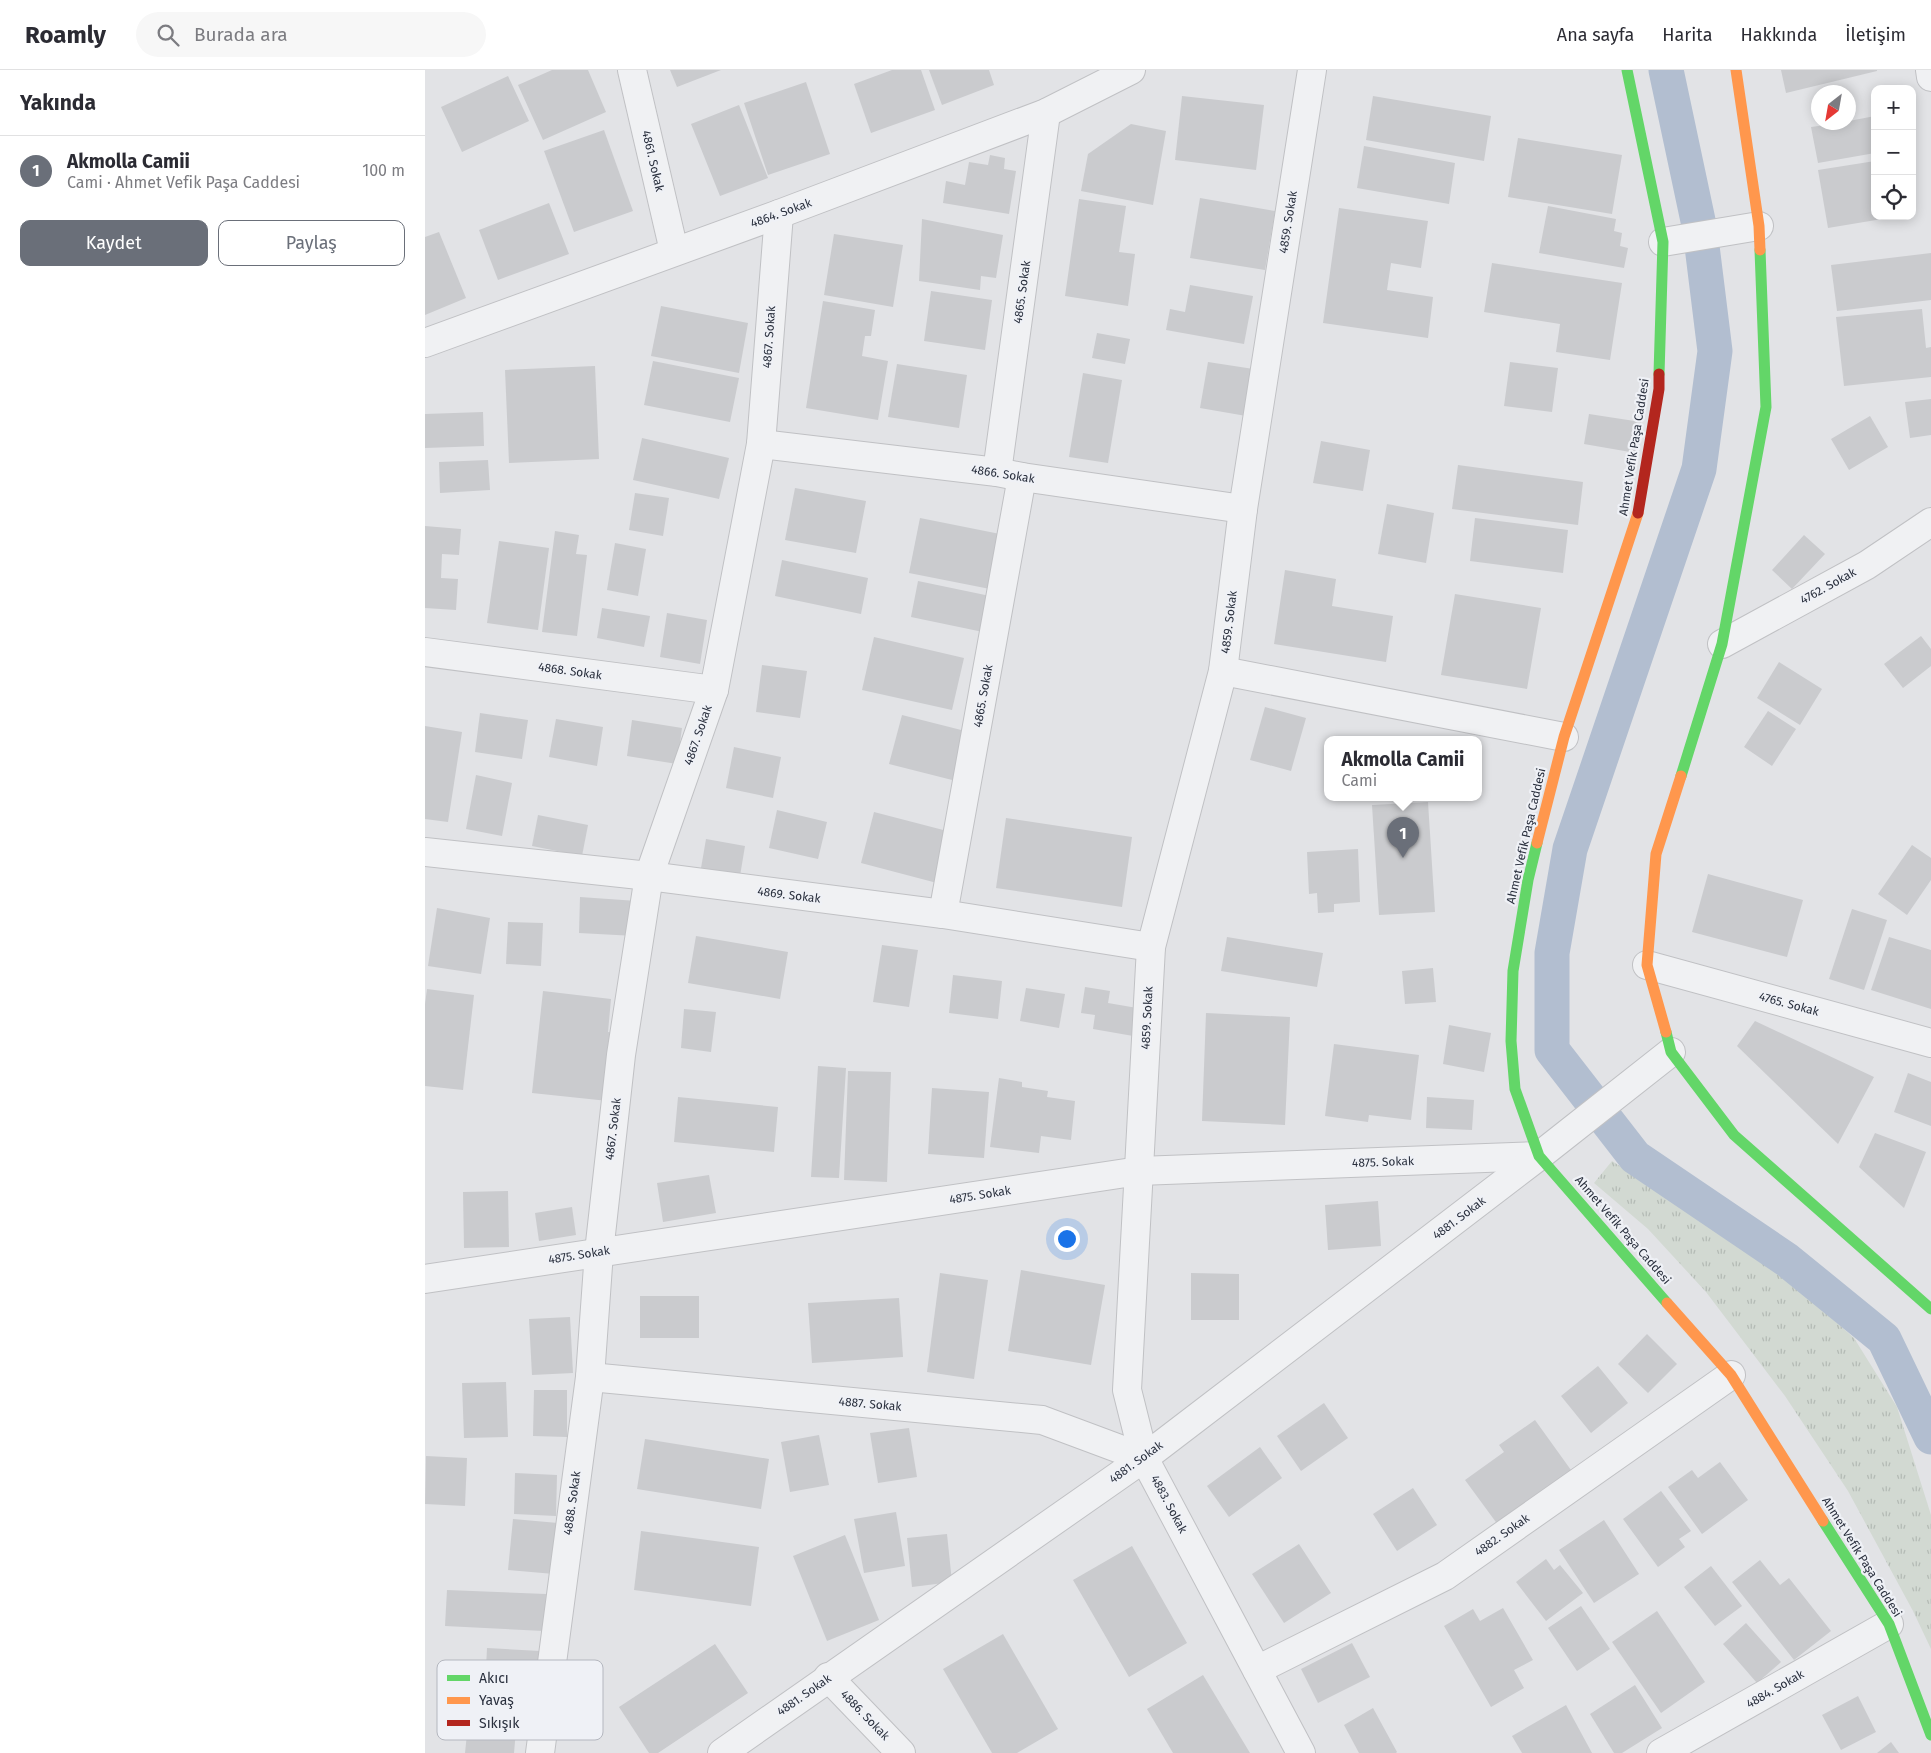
<!DOCTYPE html>
<html lang="tr">
<head>
<meta charset="utf-8">
<style>
  body { margin:0; font-family:"Fira Sans",sans-serif; background:#f7f7f7; color:#2b2b33 }
  .controls { position:absolute; right:15px; top:15px; display:grid; overflow:hidden; border-radius:10px; box-shadow:0 2px 12px #0003 }
  .controls button { width:45px; height:45px; display:grid; place-items:center; padding:0; border:0; border-bottom:1px solid #e1e1e2; background:#fff; color:#2b2b33; font:25px sans-serif }
  .compass { position:absolute; left:1386px; top:15px; width:45px; height:45px; border-radius:50%; background:#fff; box-shadow:0 2px 12px #0003; rotate:211deg }
  .you { position:absolute; left:641px; top:1168px; width:18px; height:18px; margin:-12px; border:4px solid #fff; border-radius:50%; background:#1a73e8; box-shadow:0 0 0 8px #1a73e833 }
  .badge { display:grid; place-items:center; width:32px; height:32px; border-radius:50%; background:#6a6f79; color:#fff; font-size:16px; font-weight:700 }
  .pin { position:absolute; translate:-50% -41px; filter:drop-shadow(0 1px 2px #0008) }
  .pin::after { content:''; position:absolute; top:26px; width:18px; height:15px; background:inherit; clip-path:polygon(0 0,100% 0,50% 100%) }
  .popup { position:absolute; left:899px; top:666px; width:158px; height:65px; box-sizing:border-box; display:grid; place-content:center; border-radius:10px; background:#fff; filter:drop-shadow(0 1px 4px #0005); font-size:16px; white-space:nowrap; color:#7c7c81 }
  .popup b { font-size:19px; color:#2b2b33 }
  .popup::after { content:''; position:absolute; left:50%; top:100%; margin-left:-10px; border:10px solid transparent; border-top-color:#fff }
  .list { margin:0; padding:0; list-style:none }
  h2 { display:flex; justify-content:space-between; align-items:center; height:65px; margin:0; padding:0 20px; font-size:21px }
  h2 small { font-size:16px; font-weight:400; color:#7c7c81 }
  .list li { display:grid; grid-template-columns:32px 1fr auto; gap:15px; align-items:center; box-sizing:border-box; height:70px; padding:0 20px; border-top:1px solid #e1e1e2 }
  .list b { display:block; font-size:19px; white-space:nowrap }
  .list p { margin:0; font-size:16px; white-space:nowrap; color:#7c7c81 }
  .list em { font-size:16px; font-style:normal; color:#7c7c81 }
  .actions { display:flex; gap:10px; padding:15px 20px }
  .actions a { flex:1; padding:11px 0; border:1px solid #6a6f79; border-radius:10px; text-align:center; font-size:18px; color:#6a6f79 }
  .actions .main { background:#6a6f79; color:#fff }
  .icon { flex:none; width:28px; height:28px; fill:none; stroke:currentColor; stroke-width:2; stroke-linecap:round; stroke-linejoin:round }
  .map { position:relative; flex:none; width:1506px; height:1683px; overflow:hidden }
  header { display:flex; align-items:center; gap:30px; box-sizing:border-box; height:70px; padding:0 25px; background:#fff; border-bottom:1px solid #e1e1e2 }
  header strong { font-size:24px }
  nav { display:flex; gap:28px; margin-inline-start:auto; font-size:18px }
  .search { width:350px; height:45px; background:#f7f7f7; display:flex; align-items:center; gap:12px; box-sizing:border-box; padding:0 18px; border-radius:28px; color:#7c7c81; font-size:19px }
  main { display:flex }
  aside { flex:1; background:#fff }
  .map>svg:first-child { display:block }
</style>
</head>
<body>
<header>
<strong>Roamly</strong>
<div class="search"><svg class="icon" aria-label="search" viewBox="0 0 24 24"><circle cx="10" cy="10" r="6"/><path d="M15 15l6 6"/></svg>Burada ara</div>
<nav><a>Ana sayfa</a><a>Harita</a><a>Hakkında</a><a>İletişim</a></nav>
</header>
<main>
<aside>
<h2>Yakında<small></small></h2>
<ul class="list">
<li><span class="badge">1</span><div><b>Akmolla Camii</b><p>Cami · Ahmet Vefik Paşa Caddesi</p></div><em>100 m</em></li>
</ul>
<div class="actions"><a class="main">Kaydet</a><a>Paylaş</a></div>
</aside>
<div class="map">
<svg width="1506" height="1683" viewBox="0 0 1506 1683">
  <defs>
    <pattern id="park-tufts" width="24" height="20" patternUnits="userSpaceOnUse" patternTransform="scale(1.25)"><rect width="24" height="20" fill="#d2d9d2"/><path d="M3 7l-1-3M5 7V3M7 7l1-3M15 17l-1-3M17 17v-4M19 17l1-3" fill="none" stroke="#b4bbb5"/></pattern>
  </defs>
  <rect width="100%" height="100%" fill="#e2e3e6"/>
  <path fill="url(#park-tufts)" d="M1187,1091L1348,1196L1429,1268L1472,1337L1506,1445V1579L1488,1541L1423,1421L1360,1326L1281,1222L1223,1159L1169,1113Z"/>
  <g fill="none" stroke-linecap="round" stroke-linejoin="round">
    <path stroke="#b2bed0" stroke-width="35" d="M1241,0L1275,160L1290,281L1274,399L1145,779L1127,883V980L1210,1087L1362,1190L1459,1269L1506,1367"/>
  </g>
  <g fill="#cacbce">
    <path d="M127,0H163L181,42L118,70L93,15Z"/>
    <path d="M245,0H296L252,17Z"/>
    <path d="M467,0H496L510,40L446,63L429,14Z"/>
    <path d="M504,0H564L569,15L517,35Z"/>
    <path d="M1356,0H1452V1L1361,23Z"/>
    <path d="M83,6L104,51L37,82L16,37Z"/>
    <path d="M381,12L405,84L343,105L319,33Z"/>
    <path d="M757,26L839,35L831,100L750,90Z"/>
    <path d="M948,26L1066,46L1059,91L941,70Z"/>
    <path d="M314,35L343,108L295,126L266,54Z"/>
    <path d="M1450,46V83L1393,93L1386,57L1424,52V51Z"/>
    <path d="M706,54L741,61L728,135L656,121L663,84Z"/>
    <path d="M179,60L208,141L149,162L119,81Z"/>
    <path d="M1093,68L1197,85L1187,144L1083,127Z"/>
    <path d="M939,76L1030,93L1024,134L932,118Z"/>
    <path d="M565,85L580,88L579,99L591,101L584,144L518,133L521,111L540,115L544,92L563,95Z"/>
    <path d="M1450,91V146L1469,147L1403,158L1393,100Z"/>
    <path d="M775,128L850,141L840,200L765,188Z"/>
    <path d="M654,129L701,136L694,182L710,184L703,236L640,226Z"/>
    <path d="M124,133L144,184L73,210L54,160Z"/>
    <path d="M1123,136L1191,149L1189,161L1197,163L1195,176L1203,178L1199,198L1114,183Z"/>
    <path d="M914,138L1003,151L996,198L966,193L962,220L1008,227L1003,268L898,253Z"/>
    <path d="M497,149L578,165L571,208L556,206L555,220L494,211Z"/>
    <path d="M14,162L41,228L0,245V167Z"/>
    <path d="M409,164L478,175L468,237L399,225Z"/>
    <path d="M1506,183V230L1412,241L1406,195Z"/>
    <path d="M1067,193L1197,213L1185,290L1131,282L1135,254L1059,242Z"/>
    <path d="M765,215L828,226L819,274L741,260L745,239L760,242Z"/>
    <path d="M506,221L567,230L560,280L499,271Z"/>
    <path d="M398,231L450,240L446,266H440L437,286L463,291L453,350L381,338Z"/>
    <path d="M236,236L323,253L314,303L226,286Z"/>
    <path d="M1497,239L1501,278L1506,277V307L1419,316L1411,247Z"/>
    <path d="M672,263L705,269L700,294L667,288Z"/>
    <path d="M228,291L314,308L305,352L219,335Z"/>
    <path d="M783,292L835,300L827,347L775,338Z"/>
    <path d="M1085,292L1133,298L1127,342L1079,336Z"/>
    <path d="M472,294L542,305L534,358L463,347Z"/>
    <path d="M170,296L174,389L84,393L80,300Z"/>
    <path d="M658,303L697,310L683,393L644,387Z"/>
    <path d="M1506,329V365L1485,368L1480,332Z"/>
    <path d="M58,342L59,376L0,378V344Z"/>
    <path d="M1164,344L1216,352L1211,383L1159,374Z"/>
    <path d="M1445,346L1463,377L1424,400L1406,369Z"/>
    <path d="M217,368L304,388L294,429L208,410Z"/>
    <path d="M896,371L945,380L938,421L888,413Z"/>
    <path d="M63,390L65,420L15,423L14,392Z"/>
    <path d="M1033,395L1158,412L1153,455L1027,439Z"/>
    <path d="M370,418L441,431L431,483L360,470Z"/>
    <path d="M210,423L244,428L238,466L204,460Z"/>
    <path d="M962,434L1009,443L1001,493L953,484Z"/>
    <path d="M495,448L575,464L565,519L484,503Z"/>
    <path d="M1050,448L1143,460L1138,503L1045,491Z"/>
    <path d="M0,456L36,459L34,485L17,484L16,508L33,509L31,540L0,538Z"/>
    <path d="M130,461L154,465L151,484L162,485L152,566L117,562Z"/>
    <path d="M1379,465L1400,484L1367,519L1347,500Z"/>
    <path d="M74,471L124,478L113,560L62,553Z"/>
    <path d="M190,473L221,479L213,526L182,520Z"/>
    <path d="M357,490L443,508L436,544L350,526Z"/>
    <path d="M860,500L911,509L907,536L968,546L961,592L849,574Z"/>
    <path d="M493,511L565,526L558,562L486,547Z"/>
    <path d="M1030,524L1116,538L1102,619L1016,605Z"/>
    <path d="M177,538L225,546L219,577L172,568Z"/>
    <path d="M242,543L282,550L275,594L235,587Z"/>
    <path d="M1496,566L1506,579V596L1478,618L1459,594Z"/>
    <path d="M449,567L539,588L527,640L437,620Z"/>
    <path d="M1354,592L1397,619L1375,655L1332,628Z"/>
    <path d="M337,595L382,601L375,648L331,642Z"/>
    <path d="M840,637L881,648L866,701L825,690Z"/>
    <path d="M1343,641L1371,659L1347,696L1319,677Z"/>
    <path d="M55,643L103,650L97,689L50,682Z"/>
    <path d="M477,645L552,664L539,713L464,694Z"/>
    <path d="M131,649L178,657L172,696L124,687Z"/>
    <path d="M207,650L257,658L252,694L202,686Z"/>
    <path d="M0,656L37,662L23,752L0,749Z"/>
    <path d="M309,677L356,687L348,728L301,718Z"/>
    <path d="M51,705L87,713L77,766L41,759Z"/>
    <path d="M1003,732L1010,842L954,845L947,735Z"/>
    <path d="M352,740L402,752L393,789L344,778Z"/>
    <path d="M449,742L526,762L512,813L436,793Z"/>
    <path d="M113,745L163,755L157,786L107,776Z"/>
    <path d="M581,748L707,767L697,837L571,818Z"/>
    <path d="M281,769L320,776L314,812L275,804Z"/>
    <path d="M1487,775L1506,788V810L1482,845L1453,824Z"/>
    <path d="M933,779L935,832L909,834V842L893,843L892,823L884,824L882,782Z"/>
    <path d="M1283,804L1378,830L1362,887L1267,862Z"/>
    <path d="M155,827L212,831L210,866L154,863Z"/>
    <path d="M12,838L65,848L56,904L3,896Z"/>
    <path d="M1427,839L1462,850L1439,920L1404,909Z"/>
    <path d="M83,852L118,853L116,896L81,894Z"/>
    <path d="M271,866L363,882L355,929L263,913Z"/>
    <path d="M802,867L898,883L892,917L796,901Z"/>
    <path d="M1464,867L1506,880V939L1446,920Z"/>
    <path d="M457,875L493,880L484,937L448,932Z"/>
    <path d="M1008,898L1011,932L980,934L977,901Z"/>
    <path d="M528,905L577,911L573,949L524,943Z"/>
    <path d="M660,917L685,921L683,933L718,939L714,967L668,959L670,945L656,943Z"/>
    <path d="M601,918L640,924L634,958L595,951Z"/>
    <path d="M2,919L49,925L38,1020L0,1016V934Z"/>
    <path d="M118,921L186,929L183,962L190,963L183,1031L107,1023Z"/>
    <path d="M259,939L291,942L286,982L256,978Z"/>
    <path d="M781,943L865,947L860,1055L777,1051Z"/>
    <path d="M1330,951L1449,1007L1413,1074L1312,976Z"/>
    <path d="M1024,955L1066,963L1059,1002L1018,994Z"/>
    <path d="M909,974L994,985L986,1050L944,1045L943,1052L900,1046Z"/>
    <path d="M393,996L421,998L414,1108L386,1107Z"/>
    <path d="M423,1001L466,1002L462,1112L419,1110Z"/>
    <path d="M1483,1003L1506,1012V1056L1469,1042Z"/>
    <path d="M574,1008L597,1012V1017L623,1021L622,1027L650,1031L646,1070L616,1066L614,1083L565,1077Z"/>
    <path d="M507,1018L564,1022L559,1088L503,1084Z"/>
    <path d="M253,1027L353,1037L349,1082L249,1072Z"/>
    <path d="M1002,1027L1049,1030L1047,1060L1001,1058Z"/>
    <path d="M1450,1063L1501,1082L1479,1138L1434,1097Z"/>
    <path d="M284,1105L291,1143L238,1152L232,1113Z"/>
    <path d="M83,1121L84,1177L39,1178L38,1122Z"/>
    <path d="M953,1131L956,1176L903,1180L900,1135Z"/>
    <path d="M147,1137L151,1165L114,1171L110,1143Z"/>
    <path d="M596,1200L680,1215L666,1295L583,1281Z"/>
    <path d="M515,1203L563,1210L549,1309L502,1302Z"/>
    <path d="M766,1203L814,1204V1250H766Z"/>
    <rect x="215" y="1226" width="59" height="42"/>
    <path d="M474,1228L478,1287L387,1293L383,1233Z"/>
    <path d="M145,1247L148,1303L107,1305L104,1249Z"/>
    <path d="M1222,1264L1252,1294L1223,1323L1193,1294Z"/>
    <path d="M1173,1296L1203,1333L1166,1363L1136,1326Z"/>
    <path d="M81,1312L83,1367L39,1368L37,1313Z"/>
    <path d="M109,1320H142V1367L108,1366Z"/>
    <path d="M899,1333L923,1368L876,1401L852,1366Z"/>
    <path d="M1110,1350L1151,1407L1076,1459L1040,1410L1079,1382L1074,1375Z"/>
    <path d="M484,1358L492,1407L453,1413L445,1363Z"/>
    <path d="M394,1365L404,1415L365,1422L356,1372Z"/>
    <path d="M220,1369L344,1389L336,1439L212,1419Z"/>
    <path d="M835,1377L857,1408L804,1447L782,1416Z"/>
    <path d="M1,1386L42,1388L40,1436L0,1434Z"/>
    <path d="M1295,1392L1323,1430L1277,1464L1243,1417L1267,1400L1273,1408Z"/>
    <path d="M90,1403L132,1405L131,1446L89,1444Z"/>
    <path d="M988,1418L1012,1455L972,1481L948,1444Z"/>
    <path d="M1236,1421L1266,1461L1254,1469L1260,1477L1233,1497L1198,1449Z"/>
    <path d="M471,1442L480,1496L439,1503L429,1449Z"/>
    <path d="M88,1449L133,1453L129,1504L83,1500Z"/>
    <path d="M1179,1450L1214,1504L1169,1533L1134,1480Z"/>
    <path d="M216,1461L334,1477L326,1536L209,1520Z"/>
    <path d="M522,1464L527,1512L487,1517L482,1468Z"/>
    <path d="M420,1465L454,1550L402,1571L368,1486Z"/>
    <path d="M874,1474L906,1523L859,1553L827,1504Z"/>
    <path d="M707,1476L762,1573L704,1607L648,1510Z"/>
    <path d="M1121,1489L1129,1500L1135,1495L1158,1523L1121,1551L1091,1512Z"/>
    <path d="M1335,1490L1355,1515L1364,1508L1406,1561L1369,1590L1307,1512Z"/>
    <path d="M1286,1496L1317,1536L1290,1556L1259,1517Z"/>
    <path d="M22,1520L121,1524L119,1561L20,1556Z"/>
    <path d="M1156,1536L1185,1579L1152,1601L1123,1558Z"/>
    <path d="M1078,1538L1108,1590L1089,1600L1099,1618L1066,1637L1019,1556L1048,1539L1055,1551Z"/>
    <path d="M1232,1541L1280,1612L1236,1643L1187,1572Z"/>
    <path d="M1321,1553L1356,1592L1332,1613L1298,1574Z"/>
    <path d="M578,1564L633,1659L592,1683H567L518,1599Z"/>
    <path d="M927,1573L945,1607L893,1633L876,1599Z"/>
    <path d="M290,1574L323,1623L233,1683H224L194,1637Z"/>
    <path d="M62,1578L115,1581L114,1622L60,1619Z"/>
    <path d="M778,1605L825,1683H748L722,1639Z"/>
    <path d="M1210,1615L1237,1658L1197,1683H1189L1165,1644Z"/>
    <path d="M1433,1626L1451,1662L1416,1680L1397,1645Z"/>
    <path d="M1141,1635L1167,1683H1097L1087,1666Z"/>
    <path d="M948,1638L972,1682L971,1683H934L919,1655Z"/>
    <path d="M43,1654L91,1660L89,1683H40Z"/>
    <path d="M1466,1672L1474,1683H1452Z"/>
  </g>
  <g fill="none" stroke-linecap="round" stroke-linejoin="round">
    <defs>
      <g id="street">
        <path d="M207,0L249,181"/>
        <path d="M1505,0L1506,7"/>
        <path d="M1238,172L1334,156"/>
        <path d="M0,273L354,144L621,43L706,0"/>
        <path d="M336,374L572,402L597,407L818,439"/>
        <path d="M572,402L621,43"/>
        <path d="M1297,574L1442,495L1506,452"/>
        <path d="M0,582L289,620"/>
        <path d="M798,601L1139,667"/>
        <path d="M0,782L224,806L518,844L726,877"/>
        <path d="M518,844L597,407"/>
        <path d="M1222,895L1506,973"/>
        <path d="M0,1209L714,1101L1114,1086"/>
        <path d="M165,1307L617,1350L719,1388"/>
        <path d="M832,1600L1020,1506L1306,1305"/>
        <path d="M403,1607L476,1683"/>
        <path d="M115,1683L165,1307L174,1182L196,985L224,806L289,620L336,374L354,144"/>
        <path d="M297,1683L719,1388L1114,1086L1246,982"/>
        <path d="M876,1683L719,1388L702,1320L726,877L798,601L818,439L887,0"/>
        <path d="M1236,1683L1464,1554"/>
      </g>
    </defs>
    <use href="#street" stroke="#c0c1c4" stroke-width="30"/>
    <use href="#street" stroke="#f0f1f3" stroke-width="28"/>
    <g stroke="#63d668" stroke-width="11">
      <path d="M1202,0L1238,172L1234,304"/>
      <path d="M1256,706L1297,574L1341,337L1335,180"/>
      <path d="M1112,773L1103,810L1088,901L1086,971L1090,1019L1114,1086L1242,1233"/>
      <path d="M1241,962L1246,982L1309,1065L1506,1239"/>
      <path d="M1398,1451L1464,1554L1506,1665"/>
    </g>
    <g stroke="#ff974d" stroke-width="11">
      <path d="M1311,0L1334,156L1335,180"/>
      <path d="M1112,773L1139,667L1213,443"/>
      <path d="M1241,962L1222,895L1231,784L1256,706"/>
      <path d="M1242,1233L1306,1305L1398,1451"/>
    </g>
    <path stroke="#b3261e" stroke-width="11" d="M1213,443L1234,319V304"/>
  </g>
  <g text-anchor="middle" stroke-width="4.5" stroke-linejoin="round" paint-order="stroke">
    <g font-size="12" fill="#2a303e" stroke="#eff1f6">
      <text transform="translate(228 91) rotate(77)" y="4">4861. Sokak</text>
      <text transform="translate(356 143) rotate(-20)" y="4">4864. Sokak</text>
      <text transform="translate(863 152) rotate(-81)" y="4">4859. Sokak</text>
      <text transform="translate(597 222) rotate(-82)" y="4">4865. Sokak</text>
      <text transform="translate(344 267) rotate(-86)" y="4">4867. Sokak</text>
      <text transform="translate(1209 377) rotate(-81)" y="4">Ahmet Vefik Paşa Caddesi</text>
      <text transform="translate(578 404) rotate(9)" y="4">4866. Sokak</text>
      <text transform="translate(1403 516) rotate(-29)" y="4">4762. Sokak</text>
      <text transform="translate(804 552) rotate(-83)" y="4">4859. Sokak</text>
      <text transform="translate(145 601) rotate(8)" y="4">4868. Sokak</text>
      <text transform="translate(558 626) rotate(-80)" y="4">4865. Sokak</text>
      <text transform="translate(273 665) rotate(-71)" y="4">4867. Sokak</text>
      <text transform="translate(1101 766) rotate(-77)" y="4">Ahmet Vefik Paşa Caddesi</text>
      <text transform="translate(364 825) rotate(7)" y="4">4869. Sokak</text>
      <text transform="translate(1364 934) rotate(15)" y="4">4765. Sokak</text>
      <text transform="translate(722 948) rotate(-87)" y="4">4859. Sokak</text>
      <text transform="translate(188 1059) rotate(-83)" y="4">4867. Sokak</text>
      <text transform="translate(958 1092) rotate(-2)" y="4">4875. Sokak</text>
      <text transform="translate(555 1125) rotate(-9)" y="4">4875. Sokak</text>
      <text transform="translate(1034 1148) rotate(-37)" y="4">4881. Sokak</text>
      <text transform="translate(1198 1160) rotate(49)" y="4">Ahmet Vefik Paşa Caddesi</text>
      <text transform="translate(154 1185) rotate(-9)" y="4">4875. Sokak</text>
      <text transform="translate(445 1334) rotate(5)" y="4">4887. Sokak</text>
      <text transform="translate(711 1392) rotate(-36)" y="4">4881. Sokak</text>
      <text transform="translate(147 1433) rotate(-82)" y="4">4888. Sokak</text>
      <text transform="translate(744 1434) rotate(62)" y="4">4883. Sokak</text>
      <text transform="translate(1077 1465) rotate(-35)" y="4">4882. Sokak</text>
      <text transform="translate(1437 1487) rotate(58)" y="4">Ahmet Vefik Paşa Caddesi</text>
      <text transform="translate(1350 1619) rotate(-30)" y="4">4884. Sokak</text>
      <text transform="translate(379 1625) rotate(-35)" y="4">4881. Sokak</text>
      <text transform="translate(440 1645) rotate(46)" y="4">4886. Sokak</text>
    </g>
  </g>
  <rect x="12" y="1590" width="166" height="80" rx="8" fill="#eff1f6" stroke="#b4b7bf" stroke-width="1"/>
  <rect x="22" y="1605" width="23" height="6" fill="#63d668"/>
  <rect x="22" y="1627" width="23" height="7" fill="#ff974d"/>
  <rect x="22" y="1650" width="23" height="6" fill="#b3261e"/>
  <g font-size="14" fill="#2a303e">
    <text x="54" y="1613">Akıcı</text>
    <text x="54" y="1635">Yavaş</text>
    <text x="54" y="1658">Sıkışık</text>
  </g>
</svg>
<div class="controls">
<button>+</button>
<button>−</button>
<button><svg class="icon" aria-label="locate" viewBox="0 0 24 24"><circle cx="12" cy="12" r="6"/><path d="M12 2v4M12 18v4M2 12h4M18 12h4"/></svg></button>
</div>
<svg class="compass" viewBox="-18 -18 36 36"><path d="M0-13l5 13h-10z" fill="#e53935"/><path d="M0 13l5-13h-10z" fill="#7c7c81"/></svg>
<div class="you"></div>
<div class="pin badge" style="left:978px;top:788px">1</div>
<div class="popup"><b>Akmolla Camii</b>Cami</div>
</div>
</main>
</body>
</html>
